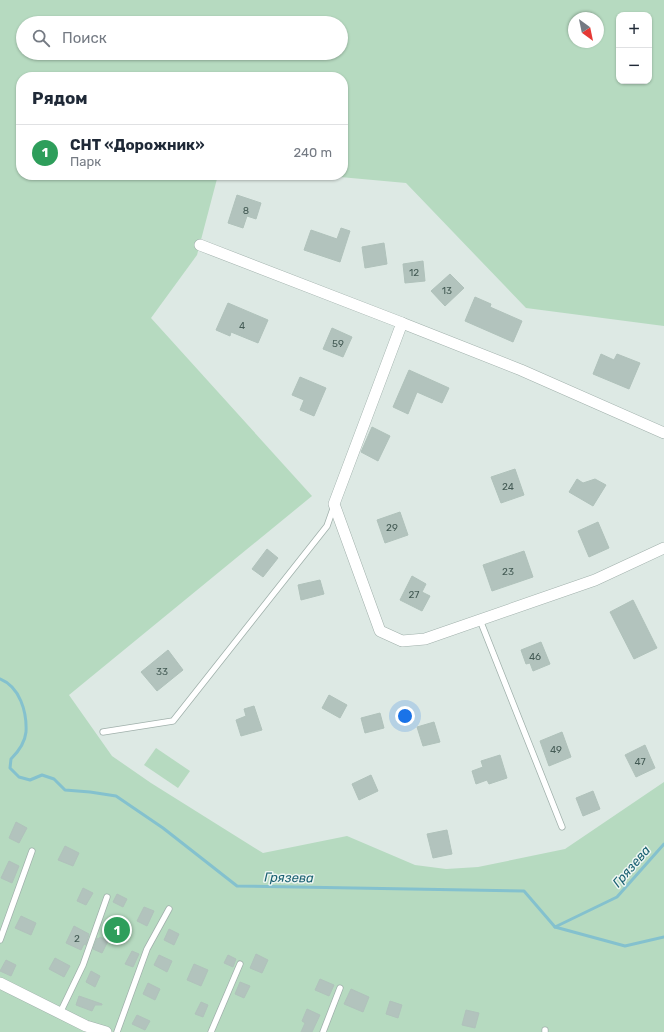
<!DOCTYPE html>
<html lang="ru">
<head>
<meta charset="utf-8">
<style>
  body { margin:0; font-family:Rubik,sans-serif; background:#f6f6f7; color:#1f2937 }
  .controls { position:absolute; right:12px; top:12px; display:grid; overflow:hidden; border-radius:8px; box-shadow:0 1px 3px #0004 }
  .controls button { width:36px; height:36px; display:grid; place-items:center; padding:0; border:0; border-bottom:1px solid #e0e1e3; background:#fff; color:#1f2937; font:20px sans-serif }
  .compass { position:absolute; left:568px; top:12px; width:36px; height:36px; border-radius:50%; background:#fff; box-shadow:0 1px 3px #0004; rotate:147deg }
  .you { position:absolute; left:405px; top:716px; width:14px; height:14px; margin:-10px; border:3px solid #fff; border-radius:50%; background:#1a73e8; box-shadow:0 0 0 6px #1a73e833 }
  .badge { display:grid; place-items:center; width:26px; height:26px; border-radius:50%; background:#d93025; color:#fff; font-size:13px; font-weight:700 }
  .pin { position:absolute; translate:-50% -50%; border:2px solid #fff; box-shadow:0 1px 4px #0006 }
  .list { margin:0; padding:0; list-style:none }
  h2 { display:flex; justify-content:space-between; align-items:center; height:52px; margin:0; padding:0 16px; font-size:17px }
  h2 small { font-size:13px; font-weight:400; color:#747a83 }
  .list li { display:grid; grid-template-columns:26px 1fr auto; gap:12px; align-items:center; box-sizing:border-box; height:56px; padding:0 16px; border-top:1px solid #e0e1e3 }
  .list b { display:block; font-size:15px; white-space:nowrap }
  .list p { margin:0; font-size:13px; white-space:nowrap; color:#747a83 }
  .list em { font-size:13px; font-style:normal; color:#747a83 }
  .icon { flex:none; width:22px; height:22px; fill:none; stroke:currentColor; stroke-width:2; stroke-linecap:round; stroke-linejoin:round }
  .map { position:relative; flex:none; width:664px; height:1032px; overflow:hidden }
  .search { position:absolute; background:#fff; box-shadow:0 1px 3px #0004; left:16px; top:16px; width:332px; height:44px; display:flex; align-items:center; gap:10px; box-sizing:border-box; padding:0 14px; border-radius:22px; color:#747a83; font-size:15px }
  .panel { position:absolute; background:#fff; box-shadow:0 1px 3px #0004; left:16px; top:72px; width:332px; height:108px; border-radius:16px }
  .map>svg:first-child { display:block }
</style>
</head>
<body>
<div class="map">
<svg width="664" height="1032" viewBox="0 0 664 1032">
  <rect width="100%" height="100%" fill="#dde9e4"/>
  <g fill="#b6dac0" fill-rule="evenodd">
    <path d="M0,0H664V326L526,308L406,183L318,175H343V77H21V175H218L197,255L151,318L312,496L69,695L112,756L151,783L263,853L347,836L415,865L446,869L478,867L565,849L664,782V1032H0ZM619,15H649V81H619ZM574,18H598V42H574ZM23,23H341V53H23Z"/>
    <path d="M156,748L190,771L178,788L144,765Z"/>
  </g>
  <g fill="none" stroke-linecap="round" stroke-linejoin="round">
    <g stroke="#84c1ce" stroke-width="3">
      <path d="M0,679C20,687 27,712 26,732C25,742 18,752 11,759L10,768L19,777L30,780L42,775L54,779L65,790L90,792L116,796L163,828L237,886L524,891L555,927L617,897L664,844"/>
      <path d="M555,927L625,946L664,937"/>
    </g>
  </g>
  <g fill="#b2c3bd" stroke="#b0c2bb">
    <path d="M237,195L261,203L256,219L247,216L243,228L228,223Z"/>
    <path d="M341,228L350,231L340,262L304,250L311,230L337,239Z"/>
    <path d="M384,243L387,264L365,268L362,247Z"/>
    <path d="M423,261L425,281L405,283L403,264Z"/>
    <path d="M450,274L464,288L445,306L431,291Z"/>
    <path d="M475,297L491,304L490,307L522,321L513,342L465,321Z"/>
    <path d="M228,303L268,320L258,343L231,332L230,336L216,330Z"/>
    <path d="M332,328L352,337L343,357L323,349Z"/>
    <path d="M601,354L614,360L617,354L640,363L629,389L593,374Z"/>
    <path d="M409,370L449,388L442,403L417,392L408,414L393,407Z"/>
    <path d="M300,377L326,388L314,416L300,410L304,400L292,395Z"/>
    <path d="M372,427L390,436L378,461L361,452Z"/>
    <path d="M515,469L524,495L501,503L491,477Z"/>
    <path d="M577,479L583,483L595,479L606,485L593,506L569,492Z"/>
    <path d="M400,512L408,535L385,543L377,520Z"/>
    <path d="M598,522L609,548L589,557L578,531Z"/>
    <path d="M267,549L278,558L263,577L252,569Z"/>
    <path d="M524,551L533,577L492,591L483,565Z"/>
    <path d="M412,576L426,584L422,592L430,596L422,611L400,600Z"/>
    <path d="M320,580L324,594L301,600L298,585Z"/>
    <path d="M633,600L657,648L634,659L610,612Z"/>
    <path d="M541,642L550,664L533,671L530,663L526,664L521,650Z"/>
    <path d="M168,650L183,670L157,691L141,672Z"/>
    <path d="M329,695L347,705L340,718L322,708Z"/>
    <path d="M254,706L262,730L241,736L236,720L246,716L244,709Z"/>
    <path d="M380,713L384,728L365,733L361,718Z"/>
    <path d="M434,722L440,742L423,746L417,727Z"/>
    <path d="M562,732L571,757L549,766L540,741Z"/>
    <path d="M645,745L655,768L636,777L625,755Z"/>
    <path d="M500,755L507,778L489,784L487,780L476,784L472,771L483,767L481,761Z"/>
    <path d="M371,775L378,791L359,800L352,784Z"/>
    <path d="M593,791L600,809L583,816L576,798Z"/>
    <path d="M16,822L27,828L19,843L9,838Z"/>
    <path d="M447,830L452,854L433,858L427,834Z"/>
    <path d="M65,846L79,853L73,866L58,860Z"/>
    <path d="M9,861L19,866L12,883L1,878Z"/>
    <path d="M83,888L93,893L86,905L77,901Z"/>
    <path d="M117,894L127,899L123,907L113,902Z"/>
    <path d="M144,907L154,911L147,926L137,921Z"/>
    <path d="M21,916L36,923L31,935L15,928Z"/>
    <path d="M74,926L89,934L86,945L84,944L81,950L66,943Z"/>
    <path d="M169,929L179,934L174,945L164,940Z"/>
    <path d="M100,937L108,941L102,953L93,949L97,938L99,939Z"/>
    <path d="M132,951L139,954L133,967L125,964Z"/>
    <path d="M256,954L268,960L262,973L250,968Z"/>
    <path d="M159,955L172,961L167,972L154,965Z"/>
    <path d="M228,955L236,959L233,967L224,963Z"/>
    <path d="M55,958L70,966L64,977L49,969Z"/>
    <path d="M6,960L16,965L11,976L0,971Z"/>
    <path d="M194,964L208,970L201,986L187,980Z"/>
    <path d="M91,971L100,976L95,987L86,982Z"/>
    <path d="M320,979L334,985L329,996L315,990Z"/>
    <path d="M240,982L250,986L244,998L235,994Z"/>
    <path d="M148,983L160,989L155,1000L143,994Z"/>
    <path d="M351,989L369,997L363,1012L344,1004Z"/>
    <path d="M79,996L102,1004V1005H95L92,1011L76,1005Z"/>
    <path d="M390,1001L402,1005L398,1018L386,1014Z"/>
    <path d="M201,1002L208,1005L203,1017L195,1014Z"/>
    <path d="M307,1009L320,1015L312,1032H301L305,1023L302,1021Z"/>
    <path d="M466,1010L479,1013L475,1028L462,1025Z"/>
    <path d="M137,1015L150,1021L145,1030L132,1024Z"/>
  </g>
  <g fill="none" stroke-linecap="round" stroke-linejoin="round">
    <defs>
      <g id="lane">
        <path d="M480,620L562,827"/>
        <path d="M103,732L173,721L327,526L334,506"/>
        <path d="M0,940L32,851"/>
        <path d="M60,1013L83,965L107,897"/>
        <path d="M117,1032L147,949L169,909"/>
        <path d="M211,1032L240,964"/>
        <path d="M323,1032L340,988"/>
        <path d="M545,1032V1030"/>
      </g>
      <g id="street">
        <path d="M200,245L402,323L334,504L380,631L402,641L425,639L595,580L664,548"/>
        <path d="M402,323L521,370L664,433"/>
        <path d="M0,983L86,1026L106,1032"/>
      </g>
    </defs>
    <use href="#lane" stroke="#a0b0ab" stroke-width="7"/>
    <use href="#street" stroke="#a0b0ab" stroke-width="12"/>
    <use href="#lane" stroke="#fff" stroke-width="5.5"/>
    <use href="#street" stroke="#fff" stroke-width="11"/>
  </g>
  <g text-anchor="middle" stroke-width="3" stroke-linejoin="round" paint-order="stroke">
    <g font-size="10" fill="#445b55">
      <text x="246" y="214">8</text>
      <text x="414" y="276">12</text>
      <text x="447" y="294">13</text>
      <text x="242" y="329">4</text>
      <text x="338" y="347">59</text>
      <text x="508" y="490">24</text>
      <text x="392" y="531">29</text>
      <text x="508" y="575">23</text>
      <text x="414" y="598">27</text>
      <text x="535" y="660">46</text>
      <text x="162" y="675">33</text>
      <text x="556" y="753">49</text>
      <text x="640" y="765">47</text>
      <text x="77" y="942">2</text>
    </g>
    <g font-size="13" font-style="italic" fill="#1b6172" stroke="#edf6f2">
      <text transform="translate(631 866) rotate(-49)" y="5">Грязева</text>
      <text transform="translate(289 877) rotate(1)" y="5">Грязева</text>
    </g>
  </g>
</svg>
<div class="controls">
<button>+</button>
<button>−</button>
</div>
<svg class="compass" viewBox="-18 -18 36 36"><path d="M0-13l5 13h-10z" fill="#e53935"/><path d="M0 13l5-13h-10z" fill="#747a83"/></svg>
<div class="you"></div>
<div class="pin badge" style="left:117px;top:930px;background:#2e9e5b">1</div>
<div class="search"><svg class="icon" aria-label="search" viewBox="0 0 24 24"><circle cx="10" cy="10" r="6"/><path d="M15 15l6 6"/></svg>Поиск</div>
<section class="panel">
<h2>Рядом<small></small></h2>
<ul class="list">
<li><span class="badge" style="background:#2e9e5b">1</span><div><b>СНТ «Дорожник»</b><p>Парк</p></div><em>240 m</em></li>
</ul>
</section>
</div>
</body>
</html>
